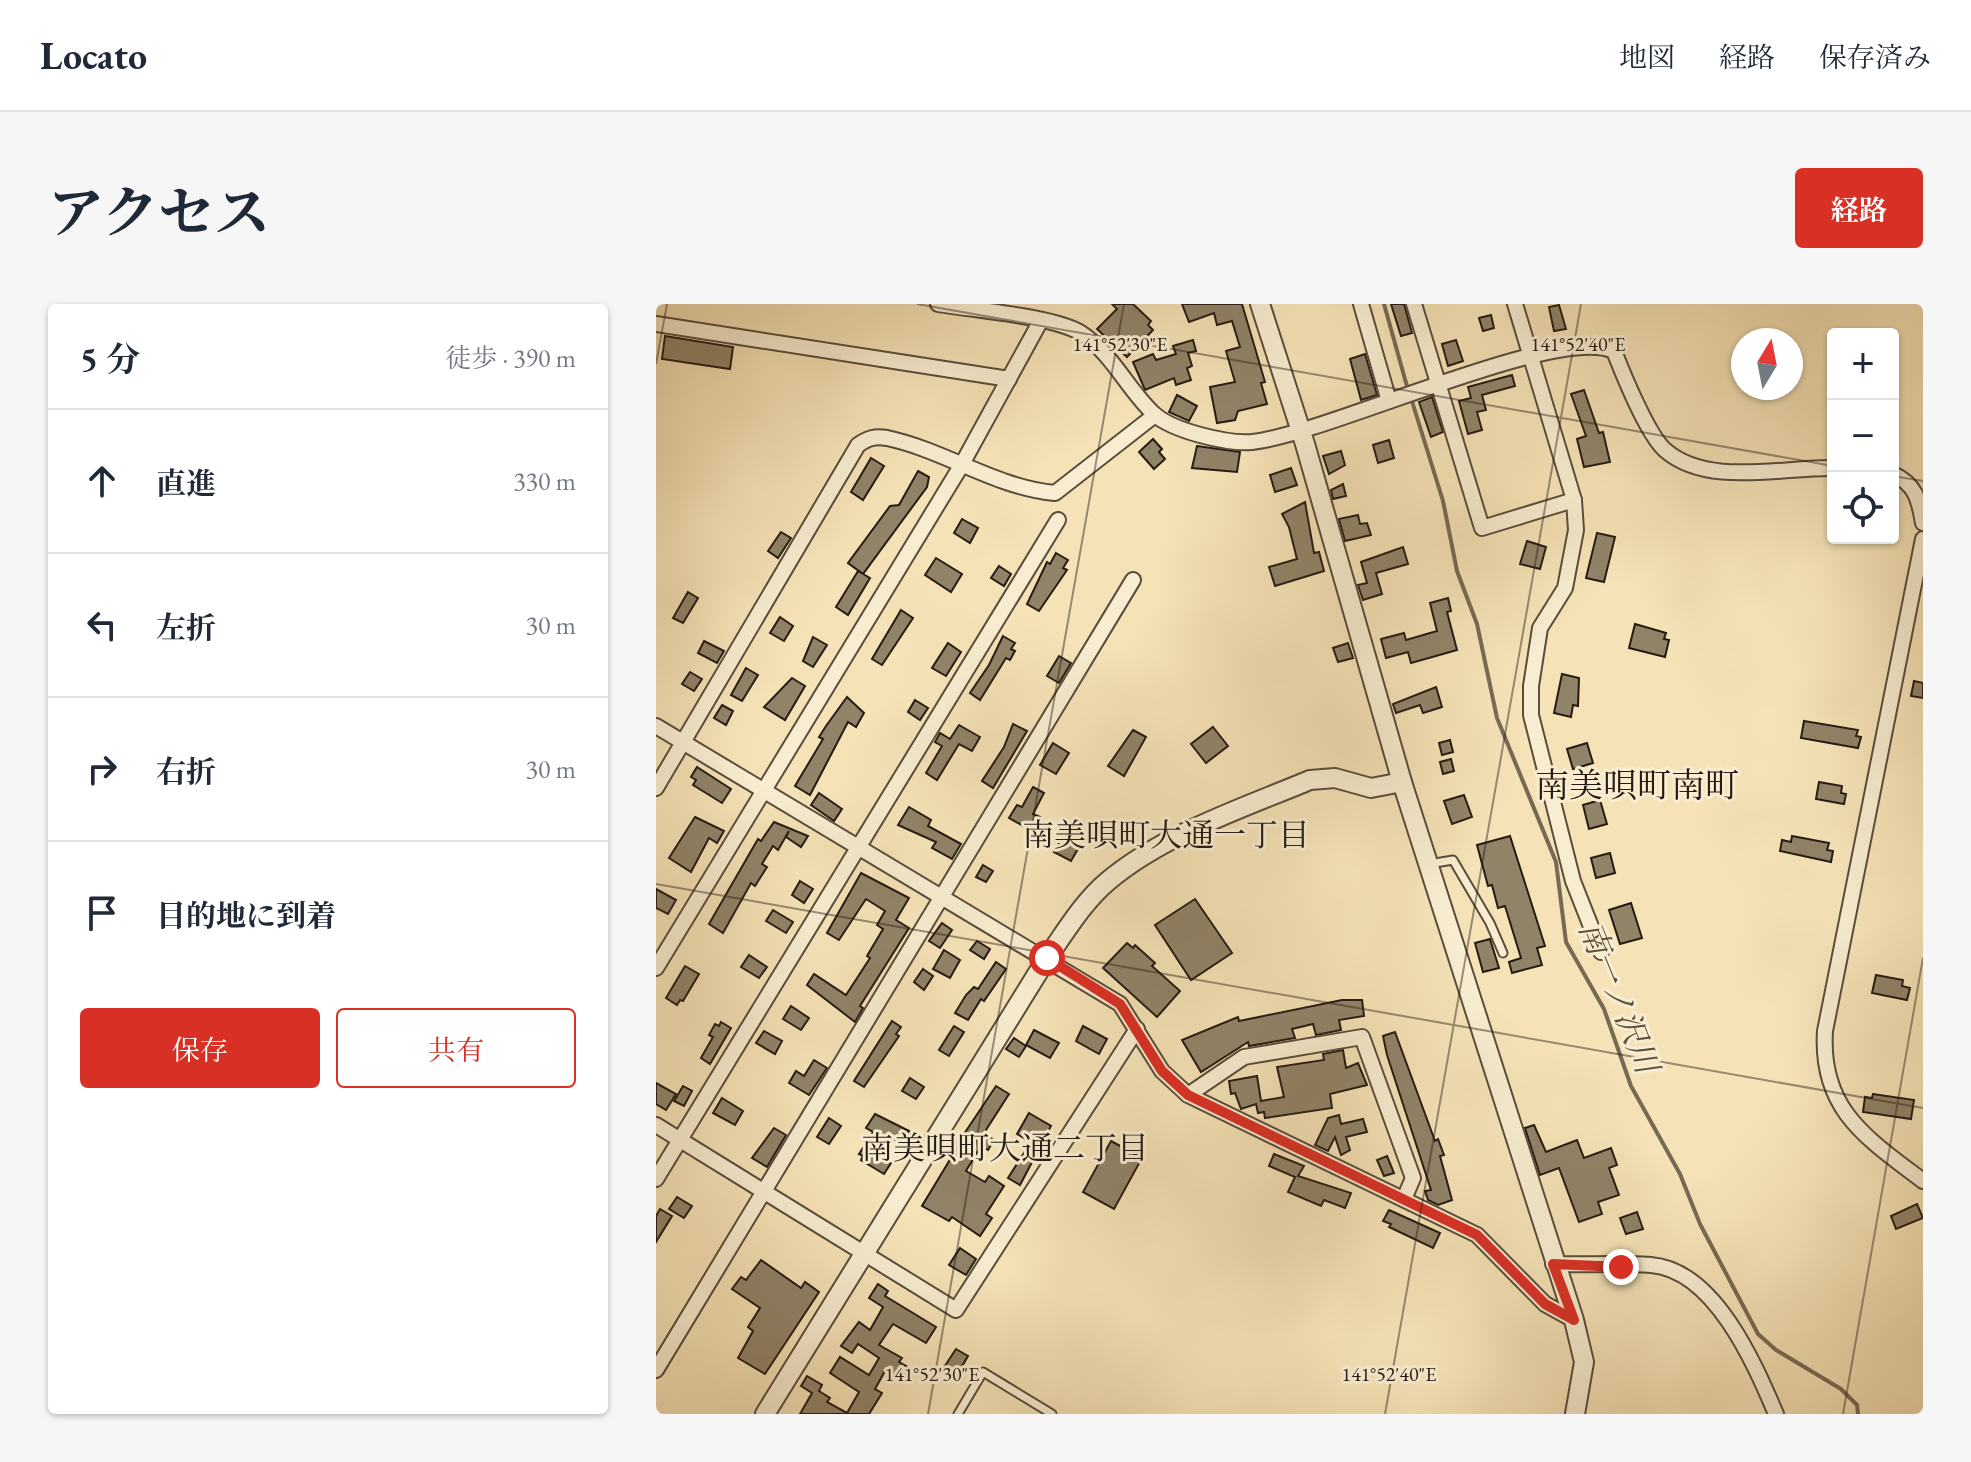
<!DOCTYPE html>
<html lang="ja">
<head>
<meta charset="utf-8">
<style>
  body { margin:0; font-family:"EB Garamond","Noto Serif JP",serif; background:#f6f6f7; color:#1f2937 }
  .controls { position:absolute; right:24px; top:24px; display:grid; overflow:hidden; border-radius:8px; box-shadow:0 2px 6px #0004 }
  .controls button { width:72px; height:72px; display:grid; place-items:center; padding:0; border:0; border-bottom:2px solid #e0e1e3; background:#fff; color:#1f2937; font:40px sans-serif }
  .compass { position:absolute; left:1075px; top:24px; width:72px; height:72px; border-radius:50%; background:#fff; box-shadow:0 2px 6px #0004; rotate:10deg }
  .stop { position:absolute; width:24px; height:24px; margin:-18px; border:6px solid #d93025; border-radius:50%; background:#fff }
  .stop.end { background:#d93025; border-color:#fff; box-shadow:0 2px 8px #0008 }
  .list { margin:0; padding:0; list-style:none }
  h2 { display:flex; justify-content:space-between; align-items:center; height:104px; margin:0; padding:0 32px; font-size:34px }
  h2 small { font-size:26px; font-weight:400; color:#747a83 }
  .list li { display:grid; grid-template-columns:52px 1fr auto; gap:24px; align-items:center; box-sizing:border-box; height:144px; padding:0 32px; border-top:2px solid #e0e1e3 }
  .list b { display:block; font-size:30px; white-space:nowrap }
  .list em { font-size:26px; font-style:normal; color:#747a83 }
  .actions { display:flex; gap:16px; padding:24px 32px }
  .actions a { flex:1; padding:18px 0; border:2px solid #d93025; border-radius:8px; text-align:center; font-size:28px; color:#d93025 }
  .actions .main { background:#d93025; color:#fff }
  .icon { flex:none; width:44px; height:44px; fill:none; stroke:currentColor; stroke-width:2; stroke-linecap:round; stroke-linejoin:round }
  .map { position:relative; flex:none; width:1267px; height:1110px; overflow:hidden; border-radius:8px }
  header { display:flex; align-items:center; gap:48px; box-sizing:border-box; height:112px; padding:0 40px; background:#fff; border-bottom:2px solid #e0e1e3 }
  header strong { font-size:38px }
  nav { display:flex; gap:44px; margin-inline-start:auto; font-size:28px }
  .intro { display:flex; align-items:center; justify-content:space-between; box-sizing:border-box; height:192px; padding:0 48px }
  h1 { margin:0; font-size:56px }
  .button { padding:20px 36px; border-radius:8px; background:#d93025; color:#fff; font-size:28px; font-weight:700 }
  main { display:flex; gap:48px; padding:0 48px }
  aside { flex:1; background:#fff; border-radius:8px; box-shadow:0 2px 6px #0004 }
  .map>svg:first-child { display:block }
</style>
</head>
<body>
<header>
<strong>Locato</strong>
<nav><a>地図</a><a>経路</a><a>保存済み</a></nav>
</header>
<div class="intro"><h1>アクセス</h1><a class="button">経路</a></div>
<main>
<aside>
<h2>5 分<small>徒歩 · 390 m</small></h2>
<ul class="list">
<li><svg class="icon" aria-label="ahead" viewBox="0 0 24 24"><path d="M12 20V5M6 11l6-6 6 6"/></svg><div><b>直進</b></div><em>330 m</em></li>
<li><svg class="icon" aria-label="left" viewBox="0 0 24 24"><path d="M17 20v-9H6M10 6l-5 5 5 5"/></svg><div><b>左折</b></div><em>30 m</em></li>
<li><svg class="icon" aria-label="right" viewBox="0 0 24 24"><path d="M7 20v-9h11M14 6l5 5-5 5"/></svg><div><b>右折</b></div><em>30 m</em></li>
<li><svg class="icon" aria-label="arrive" viewBox="0 0 24 24"><path d="M6 21V4h12l-3 4 3 4H6"/></svg><div><b>目的地に到着</b></div></li>
</ul>
<div class="actions"><a class="main">保存</a><a>共有</a></div>
</aside>
<div class="map">
<svg width="1267" height="1110" viewBox="0 0 1267 1110">
  <rect width="100%" height="100%" fill="#f5e3b7"/>
  <filter id="stains"><feTurbulence type="fractalNoise" baseFrequency=".0025" numOctaves="4"/><feColorMatrix values="0 0 0 0 .2 0 0 0 0 .09 0 0 0 0 .02 0 0 0 .5 -.17"/></filter>
  <radialGradient id="worn" r=".72"><stop offset=".6" stop-color="#630" stop-opacity="0"/><stop offset="1" stop-color="#630" stop-opacity=".3"/></radialGradient>
  <g fill="none" stroke-linecap="round" stroke-linejoin="round">
    <g stroke="#776a54" stroke-width="4">
      <path d="M728,0L752,86"/>
      <path d="M755,94L787,197L801,267L821,320L841,414L900,558L910,638L948,705L975,782L1024,870L1044,920L1102,1030L1120,1046L1185,1085L1201,1101L1202,1110"/>
    </g>
  </g>
  <g fill="#918368" stroke="#251b13" stroke-width="2">
    <path d="M456,0H477L495,17L492,21L497,26L471,53L441,25L461,5Z"/>
    <path d="M526,0H586L609,78L605,79L611,100L582,107L579,116L561,119L554,83L579,78L570,47L584,43L576,17L561,21L558,9L533,18Z"/>
    <path d="M735,0H748L756,29L745,32Z"/>
    <path d="M903,1L910,25L898,27L893,3Z"/>
    <path d="M835,11L838,24L827,27L823,14Z"/>
    <path d="M9,32L77,43L74,65L6,55Z"/>
    <path d="M537,36L540,47L532,49L536,62L531,64L535,76L520,81L518,74L489,86L477,58L497,50L500,56L520,50L517,42Z"/>
    <path d="M800,36L807,57L792,62L786,40Z"/>
    <path d="M709,50L721,91L705,96L694,55Z"/>
    <path d="M856,71L859,82L826,91L830,106L821,108L826,126L812,130L803,97L815,94L812,83Z"/>
    <path d="M928,86L943,129L947,128L954,158L928,163L921,135L930,132L915,90Z"/>
    <path d="M521,91L541,102L533,117L513,108Z"/>
    <path d="M776,93L787,128L775,133L763,98Z"/>
    <path d="M497,135L506,145L503,148L509,155L498,165L483,148Z"/>
    <path d="M733,136L738,154L722,159L717,141Z"/>
    <path d="M541,142L584,148L581,168L536,164Z"/>
    <path d="M685,147L689,161L673,170L667,152Z"/>
    <path d="M215,154L228,162L207,196L195,188Z"/>
    <path d="M635,164L641,181L619,188L614,171Z"/>
    <path d="M262,167L273,173L271,183L207,270L192,259L234,202L243,201Z"/>
    <path d="M687,180L690,192L677,195L675,186Z"/>
    <path d="M649,198L658,249L663,248L668,267L619,282L613,263L641,255L633,223L626,210Z"/>
    <path d="M702,211L704,220L711,219L715,231L689,237L683,215Z"/>
    <path d="M306,215L322,224L314,239L298,229Z"/>
    <path d="M125,228L135,234L122,254L112,247Z"/>
    <path d="M941,229L959,233L948,278L930,274Z"/>
    <path d="M871,237L890,243L884,265L864,260Z"/>
    <path d="M747,243L752,260L720,269L726,290L707,296L702,281L711,279L705,258Z"/>
    <path d="M400,249L412,256L407,264L411,266L383,307L371,300L391,258L394,260Z"/>
    <path d="M280,254L306,270L295,288L269,271Z"/>
    <path d="M343,262L355,270L348,282L335,274Z"/>
    <path d="M202,267L214,274L192,311L180,303Z"/>
    <path d="M32,288L42,294L27,319L17,314Z"/>
    <path d="M792,294L795,307L791,308L801,346L755,359L752,348L730,354L725,335L748,329L750,336L781,327L774,299Z"/>
    <path d="M245,306L257,314L226,361L216,355Z"/>
    <path d="M124,313L137,322L128,337L114,329Z"/>
    <path d="M979,320L1010,329L1008,335L1013,336L1009,353L973,344Z"/>
    <path d="M347,332L359,339L355,345L359,347L354,356L350,354L324,396L314,389L333,361Z"/>
    <path d="M157,333L171,341L157,363L147,357Z"/>
    <path d="M48,337L68,347L61,359L42,349Z"/>
    <path d="M292,339L305,348L290,372L276,364Z"/>
    <path d="M692,339L697,354L682,358L677,344Z"/>
    <path d="M403,352L415,359L403,379L391,372Z"/>
    <path d="M90,364L102,371L86,397L75,391Z"/>
    <path d="M34,368L46,375L38,387L26,380Z"/>
    <path d="M906,370L923,374L922,402L917,401L915,413L898,409Z"/>
    <path d="M136,374L149,382L129,416L108,403Z"/>
    <path d="M1258,377L1267,379V394L1255,392Z"/>
    <path d="M780,383L786,403L767,409L764,401L740,409L737,400Z"/>
    <path d="M191,393L208,409L200,423L192,418L154,491L139,482L167,435L163,433L170,422Z"/>
    <path d="M259,396L272,404L264,416L252,408Z"/>
    <path d="M66,401L77,407L70,421L58,414Z"/>
    <path d="M1148,417L1202,426L1200,432L1205,433L1202,444L1145,434Z"/>
    <path d="M357,420L371,427L337,484L326,477L348,443Z"/>
    <path d="M303,421L324,433L316,447L303,440L281,476L270,469L286,442L279,438L284,429L294,435Z"/>
    <path d="M557,423L572,442L550,459L535,440Z"/>
    <path d="M477,426L490,433L468,472L452,462Z"/>
    <path d="M794,436L797,448L786,451L783,439Z"/>
    <path d="M397,439L413,449L400,470L384,461Z"/>
    <path d="M931,439L937,459L917,465L911,445Z"/>
    <path d="M795,455L798,467L787,470L784,458Z"/>
    <path d="M41,463L75,485L66,499L37,481L40,476L35,473Z"/>
    <path d="M1163,478L1186,482L1185,489L1190,490L1188,500L1160,495Z"/>
    <path d="M377,483L388,489L377,510L384,513L376,527L353,514L361,501L366,503Z"/>
    <path d="M163,489L186,505L178,517L155,501Z"/>
    <path d="M808,491L816,513L796,520L788,497Z"/>
    <path d="M944,496L951,520L933,525L927,501Z"/>
    <path d="M253,503L275,516L272,522L305,540L296,555L276,544L280,538L242,521Z"/>
    <path d="M39,513L68,527L61,539L53,534L35,568L13,554Z"/>
    <path d="M118,518L152,532L145,543L130,533L133,527L122,546L117,542L106,560L111,563L99,582L95,579L67,629L53,620L102,535L105,537Z"/>
    <path d="M417,530L427,536L415,557L398,548L405,536L412,540Z"/>
    <path d="M854,532L889,642L881,644L886,661L856,669L853,658L865,654L849,602L842,604L836,581L832,582L821,541Z"/>
    <path d="M1136,532L1173,539L1171,546L1177,547L1175,558L1124,547L1126,536L1135,538Z"/>
    <path d="M954,549L959,569L940,574L935,554Z"/>
    <path d="M327,561L337,567L330,578L320,573Z"/>
    <path d="M205,569L253,594L240,616L253,624L204,702L207,704L199,718L151,681L158,670L190,691L214,654L211,652L227,625L221,621L229,607L210,595L183,636L171,629Z"/>
    <path d="M144,577L157,585L148,599L136,591Z"/>
    <path d="M0,585L20,596L12,610L0,604Z"/>
    <path d="M539,595L576,649L535,676L499,621Z"/>
    <path d="M975,599L986,634L964,640L953,606Z"/>
    <path d="M117,606L137,618L130,629L110,617Z"/>
    <path d="M286,619L296,626L284,644L273,637Z"/>
    <path d="M834,635L843,664L827,668L819,639Z"/>
    <path d="M321,637L334,645L328,655L314,646Z"/>
    <path d="M471,639L477,644L479,641L499,659L496,662L524,687L501,713L447,664Z"/>
    <path d="M288,646L304,656L294,674L277,665Z"/>
    <path d="M93,651L111,663L103,674L85,663Z"/>
    <path d="M340,658L350,665L328,697L325,695L312,716L299,709L310,691L318,683L322,685Z"/>
    <path d="M29,662L43,670L27,697L24,696L21,701L10,694Z"/>
    <path d="M267,665L277,672L268,686L258,678Z"/>
    <path d="M1220,671L1247,676L1246,682L1254,684L1251,696L1216,689Z"/>
    <path d="M686,696H706L708,712L683,716L685,726L660,731L657,720L636,725L639,734L593,742L592,738L545,768L526,736L582,713L583,717Z"/>
    <path d="M135,702L153,714L145,726L127,715Z"/>
    <path d="M236,717L245,723L240,730L243,732L208,783L198,777Z"/>
    <path d="M65,718L75,724L54,760L45,754L57,733L53,731L59,720L63,722Z"/>
    <path d="M298,722L308,728L293,752L283,746Z"/>
    <path d="M427,722L451,735L443,750L420,737Z"/>
    <path d="M378,726L403,739L394,754L370,741Z"/>
    <path d="M108,727L126,737L119,750L100,739Z"/>
    <path d="M739,728L779,837L782,835L788,851L784,852L796,896L782,901L772,896L769,887L775,886L731,751L727,732Z"/>
    <path d="M358,734L370,742L363,753L350,745Z"/>
    <path d="M687,746L690,764L702,759L711,781L674,790L676,804L609,814L608,808L602,809L600,800L585,805L579,789L575,790L573,777L601,772L605,797L628,793L621,763L668,756L667,750Z"/>
    <path d="M158,756L171,764L153,791L133,779L140,767L148,772Z"/>
    <path d="M254,774L268,783L260,795L246,787Z"/>
    <path d="M0,779L20,790L10,806L0,800Z"/>
    <path d="M27,782L36,787L28,802L18,797Z"/>
    <path d="M340,782L353,790L330,826V831L338,836L332,846L325,842L310,867L329,878L333,872L348,882L330,910L336,914L324,932L296,913L293,917L266,902L301,844L293,839L299,829L306,833Z"/>
    <path d="M1217,790L1258,796L1255,815L1207,808L1209,793L1216,794Z"/>
    <path d="M66,794L87,807L79,821L57,809Z"/>
    <path d="M373,809L395,822L364,881L352,874L375,838L361,830Z"/>
    <path d="M219,810L253,827L245,840L232,831L220,850L235,859L228,870L205,856L207,852L203,850L217,828L210,824Z"/>
    <path d="M683,811L685,820L707,815L711,828L690,833L694,846L685,851L679,833L672,847L659,841L672,814Z"/>
    <path d="M173,814L185,822L173,840L161,833Z"/>
    <path d="M878,821L890,848L921,836L928,854L955,844L961,861L953,864L963,891L942,898L946,910L923,918L903,864L884,871L869,824Z"/>
    <path d="M118,824L130,831L111,863L96,854Z"/>
    <path d="M455,837L486,854L458,905L427,888Z"/>
    <path d="M618,850L648,862L642,872L695,889L689,904L668,896L665,902L632,888L639,873L613,862Z"/>
    <path d="M731,852L738,869L728,872L721,856Z"/>
    <path d="M21,893L36,902L28,914L13,905Z"/>
    <path d="M1261,900L1267,914L1240,925L1235,912Z"/>
    <path d="M4,905L16,912L0,938V912Z"/>
    <path d="M733,906L784,929L777,944L733,923L735,920L727,917Z"/>
    <path d="M981,908L987,925L970,930L964,914Z"/>
    <path d="M304,944L320,955L310,971L293,961Z"/>
    <path d="M105,956L145,984L149,978L163,988L109,1070L82,1054L97,1027L92,1023L104,1004L76,985L85,973L90,976Z"/>
    <path d="M222,980L232,987L229,992L280,1023L270,1039L237,1020L223,1041L246,1054L243,1058L252,1063L244,1076L229,1067L219,1085L226,1089L213,1110H144L156,1089L145,1082L151,1072L166,1081L163,1087L174,1094L171,1098L191,1109L203,1088L174,1069L184,1053L213,1071L223,1054L202,1040L196,1049L185,1042L203,1018L214,1026L227,1003L213,994Z"/>
    <path d="M300,1045L312,1052L298,1076L285,1068Z"/>
  </g>
  <g fill="none" stroke-linecap="round" stroke-linejoin="round">
    <defs>
      <g id="service">
        <path d="M773,560L797,556L834,619L847,649"/>
        <path d="M302,1110L327,1068L396,1110"/>
      </g>
      <g id="minor">
        <path d="M282,0C317,6 397,12 425,29C457,50 471,85 498,110C517,127 571,140 596,138C672,130 901,20 958,47C967,70 992,131 1009,146C1051,183 1126,163 1177,164"/>
        <path d="M705,0L733,97"/>
        <path d="M758,0L826,224L918,196"/>
        <path d="M859,0L918,196L920,226L909,284L884,324L875,382V411L917,577L945,648"/>
        <path d="M0,20L353,75"/>
        <path d="M1237,170C1259,180 1263,195 1267,219"/>
        <path d="M1267,235L1169,727C1164,805 1209,833 1267,877"/>
        <path d="M0,422L464,700L506,767L532,791L821,931L889,1000L918,1016"/>
        <path d="M0,484L202,141C212,134 219,132 231,134C288,146 341,184 399,189L499,111"/>
        <path d="M0,664L305,162L384,18"/>
        <path d="M532,791L588,753L706,733L757,874L748,895"/>
        <path d="M0,821L300,1006L481,725"/>
        <path d="M0,875L402,216"/>
        <path d="M897,960C930,961 963,959 995,961C1059,966 1099,1061 1120,1110"/>
        <path d="M0,1066L477,276"/>
      </g>
      <g id="tertiary">
        <path d="M604,0L649,140L746,478L918,1016L928,1058L919,1110"/>
        <path d="M109,1110L391,654C410,627 427,598 452,577C508,530 587,504 654,476L679,474L715,484L746,478"/>
      </g>
    </defs>
    <use href="#service" stroke="#594d3c" stroke-width="11"/>
    <use href="#minor" stroke="#594d3c" stroke-width="18"/>
    <use href="#tertiary" stroke="#594d3c" stroke-width="22"/>
    <use href="#service" stroke="#f8edd0" stroke-width="7"/>
    <use href="#minor" stroke="#f8edd0" stroke-width="14"/>
    <use href="#tertiary" stroke="#f8edd0" stroke-width="18"/>
  </g>
  <g fill="none" stroke-linecap="round" stroke-linejoin="round">
    <path stroke="#d93025" stroke-width="10" d="M391,654L464,700L506,767L532,791L821,931L889,1000L918,1016L897,960L965,963"/>
  </g>
  <path fill="none" stroke="#251b13" stroke-width="2" stroke-opacity="0.45" d="M261,0L1177,162M0,60L11,0M1237,172L1267,177M0,580L1267,804M272,1110L468,0M729,1110L925,0M1187,1110L1267,654"/>
  <g text-anchor="middle" stroke-width="6" stroke-linejoin="round" paint-order="stroke">
    <g font-size="32" fill="#251b13" stroke="#f8edd0">
      <text x="510" y="542">南美唄町大通一丁目</text>
      <text x="349" y="855">南美唄町大通二丁目</text>
    </g>
    <g font-size="32" font-style="italic" fill="#5c503e" stroke="#f8edd0">
      <text transform="translate(963 693) rotate(68)" y="11">南一ノ沢川</text>
    </g>
    <g font-size="34" fill="#251b13" stroke="#f8edd0">
      <text x="981" y="493">南美唄町南町</text>
    </g>
  </g>
  <g font-size="20" text-anchor="middle" fill="#251b13" stroke="#f8edd0" stroke-width="6" stroke-linejoin="round" paint-order="stroke">
    <text x="464" y="47">141°52'30"E</text>
    <text x="922" y="47">141°52'40"E</text>
    <text x="276" y="1077">141°52'30"E</text>
    <text x="733" y="1077">141°52'40"E</text>
  </g>
  <rect width="100%" height="100%" filter="url(#stains)"/>
  <rect width="100%" height="100%" fill="url(#worn)"/>
</svg>
<div class="controls">
<button>+</button>
<button>−</button>
<button><svg class="icon" aria-label="locate" viewBox="0 0 24 24"><circle cx="12" cy="12" r="6"/><path d="M12 2v4M12 18v4M2 12h4M18 12h4"/></svg></button>
</div>
<svg class="compass" viewBox="-18 -18 36 36"><path d="M0-13l5 13h-10z" fill="#e53935"/><path d="M0 13l5-13h-10z" fill="#747a83"/></svg>
<div class="stop" style="left:391px;top:654px"></div>
<div class="stop end" style="left:965px;top:963px"></div>
</div>
</main>
</body>
</html>
